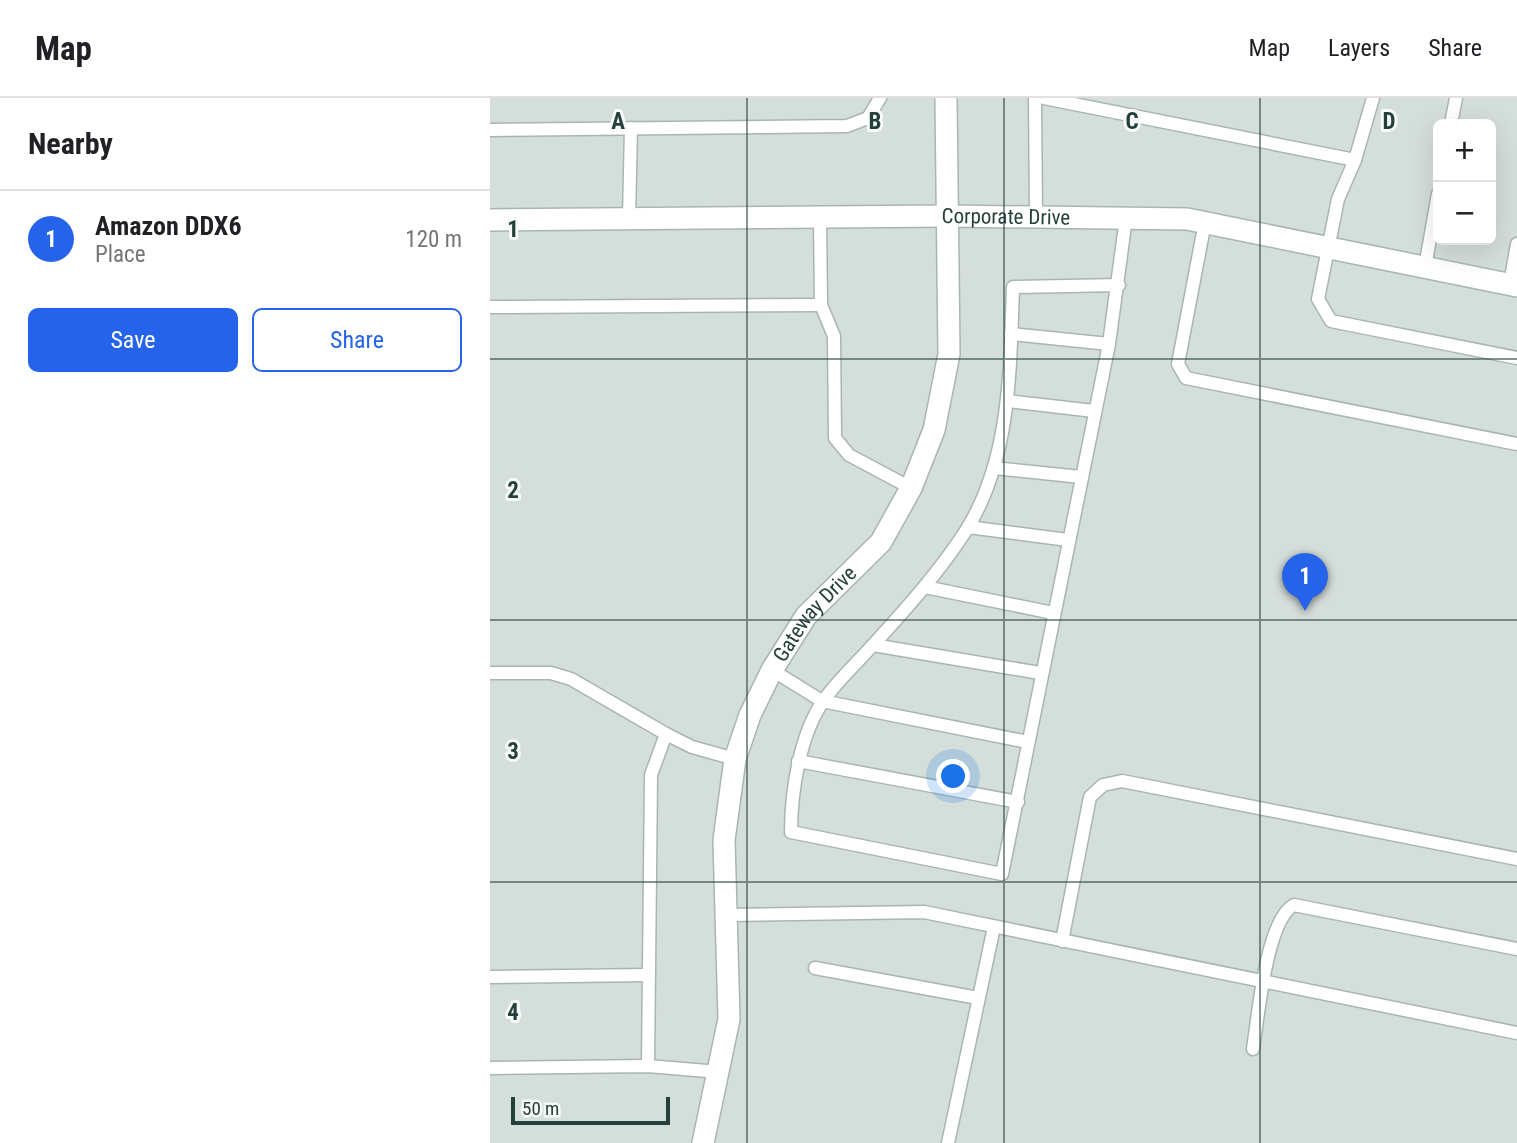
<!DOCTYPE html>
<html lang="en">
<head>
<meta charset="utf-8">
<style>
  body { margin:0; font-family:"Roboto Condensed",sans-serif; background:#f2f2f2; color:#202124 }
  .controls { position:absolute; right:21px; top:21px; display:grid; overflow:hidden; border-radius:10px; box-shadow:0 7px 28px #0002 }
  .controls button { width:63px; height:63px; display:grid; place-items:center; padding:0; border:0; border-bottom:2px solid #e0e0e0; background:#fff; color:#202124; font:35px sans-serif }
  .scale { position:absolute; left:21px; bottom:18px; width:159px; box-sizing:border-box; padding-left:7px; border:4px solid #25403b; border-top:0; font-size:19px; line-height:24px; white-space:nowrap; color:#25403b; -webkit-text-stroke:5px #f6faf9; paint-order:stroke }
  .you { position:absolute; left:464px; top:679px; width:24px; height:24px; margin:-18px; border:5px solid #fff; border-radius:50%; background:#1a73e8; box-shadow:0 0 0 10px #1a73e833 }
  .badge { display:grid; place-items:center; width:46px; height:46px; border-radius:50%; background:#2563eb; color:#fff; font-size:23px; font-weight:700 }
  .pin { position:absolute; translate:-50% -58px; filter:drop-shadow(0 2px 4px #0008) }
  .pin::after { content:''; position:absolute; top:37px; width:24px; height:21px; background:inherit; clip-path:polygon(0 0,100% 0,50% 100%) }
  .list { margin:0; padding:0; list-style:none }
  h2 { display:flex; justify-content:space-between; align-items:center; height:91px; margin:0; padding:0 28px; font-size:30px }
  h2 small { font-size:23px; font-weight:400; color:#757577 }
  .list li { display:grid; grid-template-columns:46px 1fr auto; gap:21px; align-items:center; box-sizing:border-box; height:98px; padding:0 28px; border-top:2px solid #e0e0e0 }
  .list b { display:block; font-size:26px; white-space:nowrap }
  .list p { margin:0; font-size:23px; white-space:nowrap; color:#757577 }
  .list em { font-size:23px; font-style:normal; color:#757577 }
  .actions { display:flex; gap:14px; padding:21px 28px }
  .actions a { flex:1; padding:16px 0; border:2px solid #2563eb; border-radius:10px; text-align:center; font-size:24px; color:#2563eb }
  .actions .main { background:#2563eb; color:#fff }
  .map { position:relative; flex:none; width:1027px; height:1045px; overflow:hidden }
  header { display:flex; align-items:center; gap:42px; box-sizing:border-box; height:98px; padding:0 35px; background:#fff; border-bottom:2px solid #e0e0e0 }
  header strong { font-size:33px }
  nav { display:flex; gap:38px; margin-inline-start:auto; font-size:24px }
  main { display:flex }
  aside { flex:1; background:#fff }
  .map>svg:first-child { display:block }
</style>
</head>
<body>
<header>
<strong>Map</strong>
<nav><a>Map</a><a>Layers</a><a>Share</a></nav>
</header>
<main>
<aside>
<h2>Nearby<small></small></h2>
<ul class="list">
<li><span class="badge">1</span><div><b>Amazon DDX6</b><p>Place</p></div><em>120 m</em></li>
</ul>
<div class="actions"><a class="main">Save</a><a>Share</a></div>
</aside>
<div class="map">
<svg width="1027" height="1045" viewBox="0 0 1027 1045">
  <rect width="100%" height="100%" fill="#e6eeeb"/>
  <path fill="#d4deda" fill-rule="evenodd" d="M0,0H1027V1045H0ZM948,26H1001V142H948Z"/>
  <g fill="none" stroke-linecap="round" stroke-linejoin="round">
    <defs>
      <g id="lane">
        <path d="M545,0L546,119"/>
        <path d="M554,0L865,62"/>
        <path d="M883,0L865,62L848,101L828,201L841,223L1027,260"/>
        <path d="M961,26L966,0"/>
        <path d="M0,32L357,28L378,20L390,0"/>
        <path d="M330,119L331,207L344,238L345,340L359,357L421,390"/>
        <path d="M139,121L141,30"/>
        <path d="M715,124L688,266L696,280L1027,346"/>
        <path d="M935,169L948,96"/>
        <path d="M1020,186L1027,146"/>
        <path d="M629,187L523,189C520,270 521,359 477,431C450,473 417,510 383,547C367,565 348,582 334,602C310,635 301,694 301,734L512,776L619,246L636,120"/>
        <path d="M0,209L331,207"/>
        <path d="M521,236L619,246"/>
        <path d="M518,303L604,313"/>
        <path d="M504,370L591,379"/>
        <path d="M478,429L578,442"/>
        <path d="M435,489L563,515"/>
        <path d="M383,547L550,575"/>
        <path d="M282,572L332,603L538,644"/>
        <path d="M0,575H61L81,581L176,636L202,649L245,661"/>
        <path d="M308,663L528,704"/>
        <path d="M237,817L434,814L1027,935"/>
        <path d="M572,843L600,699L613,687L632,683L1027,761"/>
        <path d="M325,870L488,900"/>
        <path d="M0,879L158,877"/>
        <path d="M763,951C768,920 776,822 804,807L1027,851"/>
        <path d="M158,968L161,677L176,636"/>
        <path d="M0,970L158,968L229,974"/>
        <path d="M458,1045L504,829"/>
      </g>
      <g id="street">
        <path id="s1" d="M0,122L457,118L697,121L1027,188"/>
        <path id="s2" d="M213,1045L239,921L234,742L245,661L260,617L282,572L316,518L391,444L421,390L444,332L459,256L456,0"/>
      </g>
    </defs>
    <use href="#lane" stroke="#a8b6b3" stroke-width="15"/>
    <use href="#street" stroke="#a8b6b3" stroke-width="24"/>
    <use href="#lane" stroke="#fff" stroke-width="12"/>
    <use href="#street" stroke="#fff" stroke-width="21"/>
  </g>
  <path fill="none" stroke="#25403b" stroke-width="2" stroke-opacity="0.55" d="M257,0V1045M514,0V1045M770,0V1045M0,261H1027M0,522H1027M0,784H1027"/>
  <g text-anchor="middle" stroke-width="6" stroke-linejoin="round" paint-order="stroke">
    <g font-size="21" fill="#25403b" stroke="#f6faf9">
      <text dy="7" stroke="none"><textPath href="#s1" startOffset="516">Corporate Drive</textPath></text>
      <text dy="7" stroke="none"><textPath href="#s2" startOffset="555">Gateway Drive</textPath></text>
    </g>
  </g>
  <g font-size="23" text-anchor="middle" font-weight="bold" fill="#25403b" stroke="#f6faf9" stroke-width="6" stroke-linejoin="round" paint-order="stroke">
    <text x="128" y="31">A</text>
    <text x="385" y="31">B</text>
    <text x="642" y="31">C</text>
    <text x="899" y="31">D</text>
    <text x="23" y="139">1</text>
    <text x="23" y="400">2</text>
    <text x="23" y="661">3</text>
    <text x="23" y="922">4</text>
  </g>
</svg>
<div class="controls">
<button>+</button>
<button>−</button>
</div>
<div class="scale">50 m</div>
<div class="you"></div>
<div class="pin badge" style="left:815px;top:513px">1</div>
</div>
</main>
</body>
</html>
